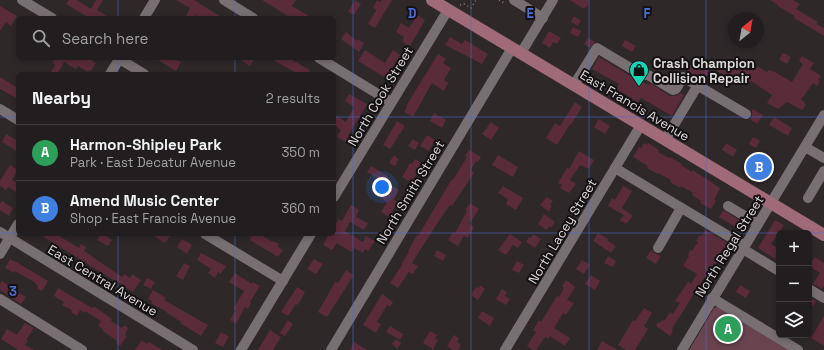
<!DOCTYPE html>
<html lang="en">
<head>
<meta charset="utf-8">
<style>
  body { margin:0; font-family:"Space Grotesk",sans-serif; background:#2a2728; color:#f1f3f6 }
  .controls { position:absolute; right:12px; bottom:12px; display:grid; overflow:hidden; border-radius:6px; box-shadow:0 2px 6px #0003 }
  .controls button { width:36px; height:36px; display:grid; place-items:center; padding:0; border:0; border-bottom:1px solid #3f3c3d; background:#221e1f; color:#f1f3f6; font:20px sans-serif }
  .compass { position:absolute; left:728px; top:12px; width:36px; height:36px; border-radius:50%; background:#221e1f; box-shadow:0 2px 6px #0003; rotate:31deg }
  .you { position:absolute; left:382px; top:187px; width:14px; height:14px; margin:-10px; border:3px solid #fff; border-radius:50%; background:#1a73e8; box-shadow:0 0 0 6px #1a73e833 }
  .badge { display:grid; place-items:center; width:26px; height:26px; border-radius:50%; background:#0b8043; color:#fff; font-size:13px; font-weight:700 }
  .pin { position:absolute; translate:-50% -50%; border:2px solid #fff; box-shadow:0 1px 4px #0006 }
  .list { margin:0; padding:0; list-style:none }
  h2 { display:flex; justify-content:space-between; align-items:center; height:52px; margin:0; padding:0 16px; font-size:17px }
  h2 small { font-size:13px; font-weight:400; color:#a2a2a4 }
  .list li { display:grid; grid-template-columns:26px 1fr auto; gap:12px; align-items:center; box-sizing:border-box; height:56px; padding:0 16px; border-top:1px solid #3f3c3d }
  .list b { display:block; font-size:15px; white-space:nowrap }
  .list p { margin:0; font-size:13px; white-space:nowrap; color:#a2a2a4 }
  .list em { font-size:13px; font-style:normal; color:#a2a2a4 }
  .icon { flex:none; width:22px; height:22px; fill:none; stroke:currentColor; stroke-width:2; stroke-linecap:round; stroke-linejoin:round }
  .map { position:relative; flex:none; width:824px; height:350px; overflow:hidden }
  .search { position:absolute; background:#221e1f; box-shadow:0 2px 6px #0003; left:16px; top:16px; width:320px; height:44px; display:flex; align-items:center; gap:10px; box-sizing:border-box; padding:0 14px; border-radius:6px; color:#a2a2a4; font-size:15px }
  .panel { position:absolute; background:#221e1f; box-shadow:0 2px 6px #0003; left:16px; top:72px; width:320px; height:164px; border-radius:6px }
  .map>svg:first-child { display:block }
</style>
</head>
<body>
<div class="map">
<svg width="824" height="350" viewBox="0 0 824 350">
  <rect width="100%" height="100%" fill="#2e2829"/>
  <path fill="#69434d" d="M718,307L790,350H689L714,308Z"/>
  <g fill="#5a2b38">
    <path d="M69,0H77L91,9L96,0H103L97,10L110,18H89L66,4Z"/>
    <path d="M176,0H194L223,18H202L196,15L194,18H190L186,16L190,8Z"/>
    <path d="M262,0H296L292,6L312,18H291Z"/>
    <path d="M355,0L361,4L354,15L348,12Z"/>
    <path d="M377,0L380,2L382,0H392L375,28L368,24L376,10L373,8Z"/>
    <path d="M570,0H589L588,2L589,3L586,8L585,7L584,9Z"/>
    <path d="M770,0H793L800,4L796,9L818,22L816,24L824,28V36L794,18L795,16L778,6V5Z"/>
    <path d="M0,6L17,16L11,26L6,22L0,31Z"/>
    <path d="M417,15L425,20L410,46L402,42L404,37L396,32L401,23L409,28Z"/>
    <path d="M574,16L581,21L578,26L571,22Z"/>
    <path d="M573,27L581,31L578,37L570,33Z"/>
    <path d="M549,31L561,38L557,44L553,42L550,48L542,43Z"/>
    <path d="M346,32L357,41L358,39L364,43L359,52L341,39Z"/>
    <path d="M450,37L462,44L465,40L488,54L482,64L445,45Z"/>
    <path d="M588,38L595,42L590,48L584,44Z"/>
    <path d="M625,40L636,46L632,52L622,46Z"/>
    <path d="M365,50L385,63L393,50L400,55L386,78L358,61Z"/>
    <path d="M783,53L791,57L787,64L779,59Z"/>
    <path d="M438,54L446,59L443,63L451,68L444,80L448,83L444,91L432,83L413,117L404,112L407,107L406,106Z"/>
    <path d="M735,56L741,61L739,64L749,71L754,65L757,68L758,66L767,72L769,70L773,72V71L792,82L803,64L799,61L802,56L814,63L810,69L821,76L818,80L820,81L817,86L813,83L801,100L805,102L804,103L806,105L802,110L787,102L778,109L767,103L772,95L751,81H750L748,83L739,77L736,80L728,75L727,78L717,71L720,66L723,67L727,61L730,64Z"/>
    <path d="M599,57L639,81L649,85L650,83L670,96H676L681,93L684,95L672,116L641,98L638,102L616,89L619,84L592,69Z"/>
    <path d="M55,58H88L96,63L91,71L89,70L88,72L78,66L76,69L64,62L57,74H50L55,65L52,63Z"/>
    <path d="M155,58H173L181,62L176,71Z"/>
    <path d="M238,58H255L250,66Z"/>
    <path d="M270,58H289L310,70L308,74H298Z"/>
    <path d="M693,61L710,71L704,82L687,72Z"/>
    <path d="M0,77L18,88V99L0,89Z"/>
    <path d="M349,94L367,104L348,136L351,137L347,143L337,137L341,130L334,125V114L346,122L354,107L345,101Z"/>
    <path d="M575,102L582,107L571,125L570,124L557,145L546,138L555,123L560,126Z"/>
    <path d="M753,109L763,115L757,124L750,119L752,117V111Z"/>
    <path d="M434,113L446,120L442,128L430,121Z"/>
    <path d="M774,117L792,128L788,136L769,125Z"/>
    <path d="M599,119L610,126L605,134L594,127Z"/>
    <path d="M397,121L405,126L390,149L383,145Z"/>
    <path d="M491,122L499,128L491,140L482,134Z"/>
    <path d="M6,134L18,141V152L2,142Z"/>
    <path d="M427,135L435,140L429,151L420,146Z"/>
    <path d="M753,137L760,141L756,148L749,144Z"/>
    <path d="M413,139L419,143L415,150L408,146Z"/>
    <path d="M644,143L647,145L648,143L659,150L658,152L669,158L670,157L682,164L681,165L692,172L693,170L720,188L714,200L716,201L711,209L700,203L701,201L692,195L693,193L681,186L680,188L670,182L671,180L658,173L657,174L647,168L648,166L633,157L639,147L641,148Z"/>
    <path d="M726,143L737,150L733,157L722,150Z"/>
    <path d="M469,150L481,157L478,162L476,161L471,170L474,173L452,206L450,205L440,219L412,263L418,266L413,274L409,272L398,288L390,283L402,265H401L409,252L408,251L417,235L418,236L452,179L453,180L467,157L465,156Z"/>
    <path d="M579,151L594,160L589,169L580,165L570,180L576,184L569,193L560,188L562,185L558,183L567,168L569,169Z"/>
    <path d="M394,155L399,159L395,166L389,163Z"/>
    <path d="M498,155L518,167L513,177L492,165Z"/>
    <path d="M415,159L423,164L411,183L402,177L410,163L412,164Z"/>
    <path d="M755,160L768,168L764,175L751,167Z"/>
    <path d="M10,165L18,170L12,180L18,183V188L16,192L8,187L6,190L0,186V181Z"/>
    <path d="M371,166L389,177L386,182L399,190L394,200L398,202L389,217L381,212L387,202L374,194L382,181L367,172Z"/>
    <path d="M503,186L523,198L516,210L506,204L508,199L498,193Z"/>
    <path d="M623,186L632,191L622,208L633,216L626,224L620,220L624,215L608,206L612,198L615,200Z"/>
    <path d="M547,197L553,201L550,205L552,206L549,212L540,205Z"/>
    <path d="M2,201L13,208L9,216L0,210V204Z"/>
    <path d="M470,203L479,209L469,224L474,227L468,238L464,236L458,246L448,240L453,232L455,233L467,211L465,210Z"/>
    <path d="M351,205L359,210L356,217L368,223L364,230L350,222L345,231L363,242L366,236L375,241L368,251L365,249L363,253L354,248L351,252L337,243L332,250L323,245L329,234H334V229L336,226L335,225L339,219L342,221Z"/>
    <path d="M723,210L741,221L737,228L719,217Z"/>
    <path d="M544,214L555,222L551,228L549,226L547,230L538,224Z"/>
    <path d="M775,220L784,225L771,244L779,249L775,259L758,248Z"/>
    <path d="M705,230L728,243L725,248L724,247L717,258L719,259L716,264L714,263L707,274L709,275L706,280L704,278L673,327L672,330L673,331L670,336L656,326L658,322L660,323L662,320L664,321L670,312L673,314L680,303L675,301L688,282L691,284L697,274L683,266L689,256L688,255L690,250L692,251L698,242L696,241L700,235L702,236Z"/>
    <path d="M598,233L608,239L607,240L616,246L611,253L593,241Z"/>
    <path d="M39,234H56L79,248L81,244L86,247L84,251L122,277L124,274L130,278L132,274L141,280L133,292Z"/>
    <path d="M101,234H103L112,240L108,246L97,240Z"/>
    <path d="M151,234H171L165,243Z"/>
    <path d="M253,234H259L273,242V241L279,244L277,246L283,250L278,257L250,240Z"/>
    <path d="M510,234L522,242L518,248L513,245L506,255L498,250Z"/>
    <path d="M533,234L541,239L535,248L526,242L529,237L531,238Z"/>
    <path d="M182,239L192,245L187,254L177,247Z"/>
    <path d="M437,250L446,255L443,261L434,256Z"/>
    <path d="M651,250L654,253L661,256L656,264L646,258Z"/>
    <path d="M201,253L226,266L221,274L218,272L215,278L208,273L211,269L197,260Z"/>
    <path d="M608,256L616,261L613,267L604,263Z"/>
    <path d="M815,257L824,263V286L822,289L813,284L820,273L809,266Z"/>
    <path d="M10,259L13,261V260L48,281L42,291L37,288L38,286L34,282L15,271L14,273L5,268Z"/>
    <path d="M314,259L323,264L316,274L307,269Z"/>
    <path d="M582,260L590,265L584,274L576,269Z"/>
    <path d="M517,261L524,265L519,273L512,270Z"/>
    <path d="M184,263L190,266L183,280L176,276Z"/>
    <path d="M346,270L354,275L327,317L318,312L335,282L338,283Z"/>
    <path d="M235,273L252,284L253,282L260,286L250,302L251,303L248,309L245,307L236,324L230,320L236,310L233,309L244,291L229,282Z"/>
    <path d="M591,275L600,281L595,290L585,284Z"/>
    <path d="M147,278L155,282L151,289L143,285Z"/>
    <path d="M566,280L575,287L567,300L574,303L566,315L563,313L554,328L570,338L565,346L550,336L548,339L545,337L536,350H533L527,346L536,332L533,330L539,320L541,322L557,296L559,297L564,288L562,286Z"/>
    <path d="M2,281L8,285L7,286L26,297L21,304L0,290V284Z"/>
    <path d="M480,285L485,289L478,300L471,295L476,287L479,288Z"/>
    <path d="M740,285L750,291L746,298L736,292Z"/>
    <path d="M297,287L305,292L298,305L296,304L288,316L281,312Z"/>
    <path d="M58,288L92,308L93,307H95L112,319L111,321L122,328L124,325L128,328L125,335L127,336L120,346L116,343L117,341L103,331L104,330L98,326L101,321L85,311L84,313L80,310L77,316L71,312L72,310L62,305L64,302L54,296Z"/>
    <path d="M502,289L507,292L505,296L510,299L506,305L496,299Z"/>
    <path d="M153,290L166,298L164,300L208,325L201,336L180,323L181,322L167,313V312L151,303L152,301L148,299Z"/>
    <path d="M382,294L393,302L390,307L387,305L377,322L381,324L376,333L363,325Z"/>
    <path d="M809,297L816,301L813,306L809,303Z"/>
    <path d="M644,308L652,313L644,326L648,329L635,350H626L618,345L633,320L635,321Z"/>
    <path d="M482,311L494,318L490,326L478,318Z"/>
    <path d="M824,316V346L811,338Z"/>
    <path d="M288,320L293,324L285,336L280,333Z"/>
    <path d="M25,323L34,328L26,340L28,341L25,345L34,350H18L1,339L7,329L17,335Z"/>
    <path d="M390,326L403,334L400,340L386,332Z"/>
    <path d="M270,330L281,337L273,350H258Z"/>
    <path d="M430,331L437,335L435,338L438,340L433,349L423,343Z"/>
    <path d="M221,332L229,337L223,347L215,343Z"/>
    <path d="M454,335L459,338L457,342L461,345L458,350H453L447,346Z"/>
    <path d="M396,339L401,343L397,349L392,344Z"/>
    <path d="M142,340L147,344L149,342L162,350H135Z"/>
    <path d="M602,341L618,350H597Z"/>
    <path d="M354,342L367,350H350Z"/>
  </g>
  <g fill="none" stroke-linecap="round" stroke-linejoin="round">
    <g stroke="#817b7c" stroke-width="1.5" stroke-dasharray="1 3" stroke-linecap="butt">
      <path d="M499,0L506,4"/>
      <path d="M460,5L464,4L471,8L476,0"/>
    </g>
    <g stroke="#776f71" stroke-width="10">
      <path d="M22,0L52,18"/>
      <path d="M224,0L253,18"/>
      <path d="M514,0L543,18"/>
      <path d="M144,18L155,0"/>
      <path d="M521,53L553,0"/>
      <path d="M118,58L144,74"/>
      <path d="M319,58L391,102"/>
      <path d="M110,74L120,58"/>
      <path d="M574,85L597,48L642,75H648L673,90L676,89L683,77L746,114"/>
      <path d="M0,109L18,120"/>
      <path d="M665,140L698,85"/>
      <path d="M805,147L824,158"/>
      <path d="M615,168L745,246"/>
      <path d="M334,197L448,10"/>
      <path d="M808,198L824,171"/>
      <path d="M728,206L758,224"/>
      <path d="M0,232L193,350"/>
      <path d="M205,234L283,281"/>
      <path d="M658,248L681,208"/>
      <path d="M743,249L779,271"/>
      <path d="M0,254L18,224"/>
      <path d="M809,289L824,298"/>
      <path d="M712,298L798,350"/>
      <path d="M0,299L82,350"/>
      <path d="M241,350L311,234"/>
      <path d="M331,350L512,48"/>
      <path d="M505,350L641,125"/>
      <path d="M682,350L824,115"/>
    </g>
    <path stroke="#a16a79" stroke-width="12" d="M432,0L824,235"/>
  </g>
  <path fill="none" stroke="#4d70d8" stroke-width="1" stroke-opacity="0.55" d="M118,0V18M235,0V18M353,0V350M471,0V350M589,0V350M706,0V350M118,58V74M235,58V74M0,117H18M334,117H824M0,233H18M334,233H779M809,233H824M118,234V350M235,234V350"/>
  <defs>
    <symbol id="shop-pin" viewBox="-11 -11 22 30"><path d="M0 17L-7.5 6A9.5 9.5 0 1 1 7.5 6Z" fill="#16d5b3" stroke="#141112"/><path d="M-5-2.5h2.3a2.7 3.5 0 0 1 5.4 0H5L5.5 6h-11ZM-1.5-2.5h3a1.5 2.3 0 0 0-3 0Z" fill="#111"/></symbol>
  </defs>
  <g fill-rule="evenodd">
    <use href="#shop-pin" x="628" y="59" width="22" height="30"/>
  </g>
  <g text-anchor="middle" stroke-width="4" stroke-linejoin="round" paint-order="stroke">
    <g font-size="13" font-weight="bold" fill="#ddd8d9" stroke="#141112" text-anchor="start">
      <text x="653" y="68">Crash Champion<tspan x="653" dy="15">Collision Repair</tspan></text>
    </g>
    <g font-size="13" fill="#ddd8d9" stroke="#141112">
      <text transform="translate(380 96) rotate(-59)" y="5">North Cook Street</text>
      <text transform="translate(635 105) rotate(31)" y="5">East Francis Avenue</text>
      <text transform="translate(410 192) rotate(-59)" y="5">North Smith Street</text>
      <text transform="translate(562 231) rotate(-59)" y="5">North Lacey Street</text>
      <text transform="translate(729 246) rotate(-58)" y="5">North Regal Street</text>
      <text transform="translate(103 280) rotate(31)" y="5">East Central Avenue</text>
    </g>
  </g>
  <g font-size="13" text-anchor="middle" font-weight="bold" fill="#4d70d8" stroke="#141112" stroke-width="4" stroke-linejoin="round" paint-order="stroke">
    <text x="412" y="18">D</text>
    <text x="530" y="18">E</text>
    <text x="647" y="18">F</text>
    <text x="13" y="296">3</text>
  </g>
</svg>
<div class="controls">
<button>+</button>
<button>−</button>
<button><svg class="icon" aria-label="layers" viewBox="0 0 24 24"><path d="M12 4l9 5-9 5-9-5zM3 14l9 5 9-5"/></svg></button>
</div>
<svg class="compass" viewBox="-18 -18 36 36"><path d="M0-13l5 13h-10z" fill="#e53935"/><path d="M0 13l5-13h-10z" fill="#a2a2a4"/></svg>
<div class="you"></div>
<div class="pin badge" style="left:728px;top:329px;background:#2e9e5b">A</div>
<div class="pin badge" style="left:759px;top:167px;background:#3f7fe0">B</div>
<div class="search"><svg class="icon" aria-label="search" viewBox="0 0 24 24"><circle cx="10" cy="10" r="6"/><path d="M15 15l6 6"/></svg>Search here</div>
<section class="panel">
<h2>Nearby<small>2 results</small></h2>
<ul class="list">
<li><span class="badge" style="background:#2e9e5b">A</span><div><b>Harmon-Shipley Park</b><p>Park · East Decatur Avenue</p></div><em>350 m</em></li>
<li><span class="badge" style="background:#3f7fe0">B</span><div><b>Amend Music Center</b><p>Shop · East Francis Avenue</p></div><em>360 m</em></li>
</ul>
</section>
</div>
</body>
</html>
